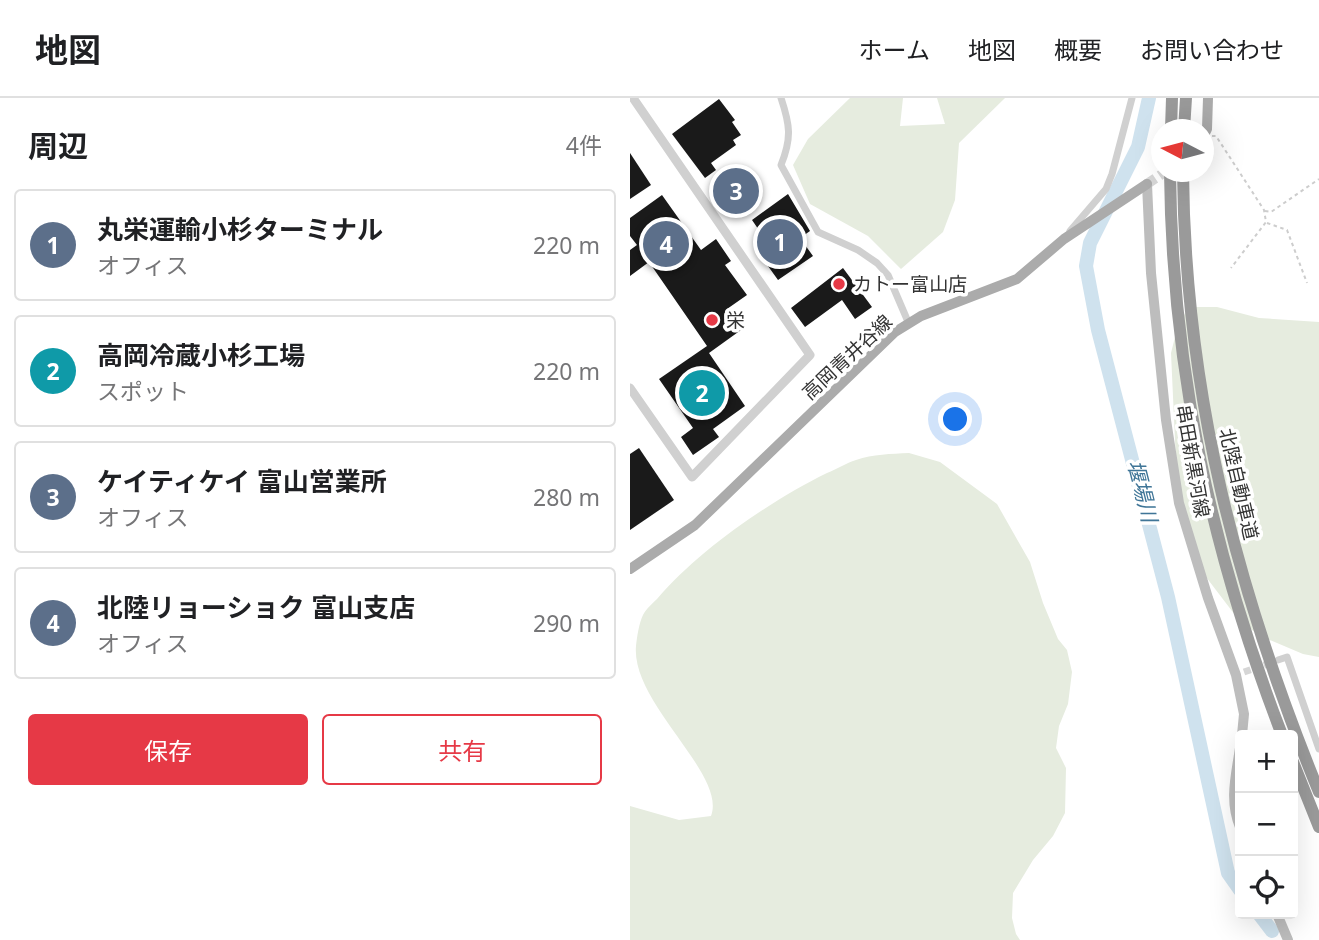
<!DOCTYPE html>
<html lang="ja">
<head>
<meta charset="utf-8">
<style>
  body { margin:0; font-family:"Noto Sans","Noto Sans JP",sans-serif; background:#f2f2f2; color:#202124 }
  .controls { position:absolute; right:21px; bottom:21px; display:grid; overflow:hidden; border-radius:7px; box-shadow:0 7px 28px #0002 }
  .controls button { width:63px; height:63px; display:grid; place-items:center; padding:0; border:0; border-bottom:2px solid #e0e0e0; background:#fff; color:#202124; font:35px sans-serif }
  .compass { position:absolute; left:521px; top:21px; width:63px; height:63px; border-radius:50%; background:#fff; box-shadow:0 7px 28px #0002; rotate:276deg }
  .you { position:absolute; left:326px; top:322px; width:24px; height:24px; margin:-18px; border:5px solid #fff; border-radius:50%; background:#1a73e8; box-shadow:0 0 0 10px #1a73e833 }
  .badge { display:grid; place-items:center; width:46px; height:46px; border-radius:50%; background:#e63946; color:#fff; font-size:23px; font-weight:700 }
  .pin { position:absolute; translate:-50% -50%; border:4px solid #fff; box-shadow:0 2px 7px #0006 }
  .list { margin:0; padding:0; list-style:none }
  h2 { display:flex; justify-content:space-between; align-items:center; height:91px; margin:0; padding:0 28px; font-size:30px }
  h2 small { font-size:23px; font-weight:400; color:#757577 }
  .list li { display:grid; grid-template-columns:46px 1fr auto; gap:21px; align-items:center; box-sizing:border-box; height:112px; margin:0 14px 14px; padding:0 14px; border:2px solid #e0e0e0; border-radius:7px }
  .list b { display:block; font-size:26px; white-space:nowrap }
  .list p { margin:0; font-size:23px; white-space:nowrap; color:#757577 }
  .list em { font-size:23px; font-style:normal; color:#757577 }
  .actions { display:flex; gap:14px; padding:21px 28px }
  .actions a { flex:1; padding:16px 0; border:2px solid #e63946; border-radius:7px; text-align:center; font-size:24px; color:#e63946 }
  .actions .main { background:#e63946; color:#fff }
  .icon { flex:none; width:38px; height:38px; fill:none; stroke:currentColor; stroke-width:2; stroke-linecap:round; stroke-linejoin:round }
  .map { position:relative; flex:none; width:689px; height:842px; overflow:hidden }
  header { display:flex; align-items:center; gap:42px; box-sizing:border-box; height:98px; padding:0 35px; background:#fff; border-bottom:2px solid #e0e0e0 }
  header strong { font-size:33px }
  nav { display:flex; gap:38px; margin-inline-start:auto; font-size:24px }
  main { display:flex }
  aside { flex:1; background:#fff }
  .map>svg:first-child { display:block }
</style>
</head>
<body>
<header>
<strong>地図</strong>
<nav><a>ホーム</a><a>地図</a><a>概要</a><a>お問い合わせ</a></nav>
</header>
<main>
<aside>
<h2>周辺<small>4件</small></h2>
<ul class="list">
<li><span class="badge" style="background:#5c6f8a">1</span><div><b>丸栄運輸小杉ターミナル</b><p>オフィス</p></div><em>220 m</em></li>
<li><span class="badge" style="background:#0f9aa8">2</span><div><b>高岡冷蔵小杉工場</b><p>スポット</p></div><em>220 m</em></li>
<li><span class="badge" style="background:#5c6f8a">3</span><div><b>ケイティケイ 富山営業所</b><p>オフィス</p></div><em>280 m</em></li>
<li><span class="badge" style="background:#5c6f8a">4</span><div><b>北陸リョーショク 富山支店</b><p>オフィス</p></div><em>290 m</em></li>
</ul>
<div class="actions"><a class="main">保存</a><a>共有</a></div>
</aside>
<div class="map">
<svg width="689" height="842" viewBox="0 0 689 842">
  <rect width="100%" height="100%" fill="#fff"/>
  <g fill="#e6ecdf">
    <path d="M220,0H273L270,28L315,26L307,0H375L329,45L325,102L313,134L271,171L238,138L180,106L163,67L178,41Z"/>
    <path d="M559,209H587L629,220L689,224V559L673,556L628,537L605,517L573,475L547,386L541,255L548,227Z"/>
    <path d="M279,355L310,364L367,406L400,464L413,505L428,541L437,552L442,574L438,606L429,628L426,650L436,670L435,715L423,738L403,762L383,795L382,820L386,836L390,842H0V708L49,722L81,718C97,676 1,605 6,548C7,539 9,525 13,517C16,511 23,505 27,501C69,452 140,403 197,375C207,371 216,365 226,362C243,356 261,356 279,355Z"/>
  </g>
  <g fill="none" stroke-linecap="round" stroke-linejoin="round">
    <g stroke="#cfe2ee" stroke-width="14">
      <path d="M519,0L508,49L460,145L456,168L468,232L538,499L598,775L610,792"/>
      <path d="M629,816L642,833"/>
    </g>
  </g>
  <g fill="#1a1a1a">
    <path d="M89,1L105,22L102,24L111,37L103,42L106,47L81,65L86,72L75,80L42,36Z"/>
    <path d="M0,55L21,87L0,101Z"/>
    <path d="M105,73L124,100L107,113L88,86Z"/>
    <path d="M158,96L180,133L170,140L183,158L148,182L138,168L148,160L122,122Z"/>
    <path d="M32,97L71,152L86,141L101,163L95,167L117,197L97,211L111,232L79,255L115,308L83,331L89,339L63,357L51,339L63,330L29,281L77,248L19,164L0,178V152L7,147L0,138V120Z"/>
    <path d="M213,170L242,209L225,221L212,202L175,229L161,210Z"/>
    <path d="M9,350L44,402L0,432V356Z"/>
  </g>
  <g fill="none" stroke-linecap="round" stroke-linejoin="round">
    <path stroke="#d6d6d6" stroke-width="7" stroke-dasharray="7 3.5" stroke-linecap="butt" d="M614,574L643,564"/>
    <path stroke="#d6d6d6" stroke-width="10" stroke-dasharray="10 5" stroke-linecap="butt" d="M517,86L535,74"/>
    <g stroke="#cdcdcd" stroke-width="2" stroke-dasharray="3.5 3.5" stroke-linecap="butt">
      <path d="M582,38H586L634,112L636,124L601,170"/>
      <path d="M635,113L641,114L689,81"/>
      <path d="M637,125L657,132L677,185"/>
    </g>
    <g stroke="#d0d0d0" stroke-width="7">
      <path d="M151,0C160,27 162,40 151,67L188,134L228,152L247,165L258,177L279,226"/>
      <path d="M440,133L476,91L482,76L502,0"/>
      <path d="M648,562L657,559L689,651"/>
    </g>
    <path stroke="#d0d0d0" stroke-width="9" d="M0,290L62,379L180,257L3,0"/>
    <g stroke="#bdbdbd" stroke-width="10">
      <path d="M517,86L521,175L536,322L549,405L578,500L606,577L614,616L612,637"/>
      <path d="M610,650C606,678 599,702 610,729"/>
      <path d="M647,816L658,842"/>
    </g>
    <g stroke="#ababab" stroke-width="10">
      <path d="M573,39L577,31L578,0"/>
      <path d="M0,471L65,427L265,234L291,218L387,181L434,141L517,86"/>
    </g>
    <g stroke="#9a9a9a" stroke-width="12">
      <path d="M541,32L542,0"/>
      <path d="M554,32L556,0"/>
      <path d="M540,74C542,272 581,452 652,637"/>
      <path d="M553,74C555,294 606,491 689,694"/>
      <path d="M663,664L689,729"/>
    </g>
  </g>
  <g fill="#e63946" stroke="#fff" stroke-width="2.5">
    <circle cx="209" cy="186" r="7"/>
    <circle cx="82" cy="222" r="7"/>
  </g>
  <g text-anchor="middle" stroke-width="7" stroke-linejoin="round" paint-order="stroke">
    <g font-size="19" fill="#333" stroke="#fff" text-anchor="start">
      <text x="223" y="193">カトー富山店</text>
      <text x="96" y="229">栄</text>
    </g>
    <g font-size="19" fill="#333" stroke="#fff">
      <text transform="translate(217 259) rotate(-43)" y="7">高岡青井谷線</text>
      <text transform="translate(563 363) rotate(80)" y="7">串田新黒河線</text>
      <text transform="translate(609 386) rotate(77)" y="7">北陸自動車道</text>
    </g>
    <g font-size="21" font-style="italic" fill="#3f7597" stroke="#fff">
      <text transform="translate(512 393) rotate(76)" y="7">堰場川</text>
    </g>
  </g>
</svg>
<div class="controls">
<button>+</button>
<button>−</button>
<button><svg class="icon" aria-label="locate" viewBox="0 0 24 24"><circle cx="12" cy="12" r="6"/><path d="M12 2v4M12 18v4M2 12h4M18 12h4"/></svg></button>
</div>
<svg class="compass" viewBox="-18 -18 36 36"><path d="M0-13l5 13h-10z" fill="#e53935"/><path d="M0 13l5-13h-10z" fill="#757577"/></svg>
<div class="you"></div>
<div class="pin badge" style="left:150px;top:144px;background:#5c6f8a">1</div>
<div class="pin badge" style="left:72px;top:295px;background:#0f9aa8">2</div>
<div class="pin badge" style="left:106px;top:93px;background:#5c6f8a">3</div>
<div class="pin badge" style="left:36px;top:146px;background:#5c6f8a">4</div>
</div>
</main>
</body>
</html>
